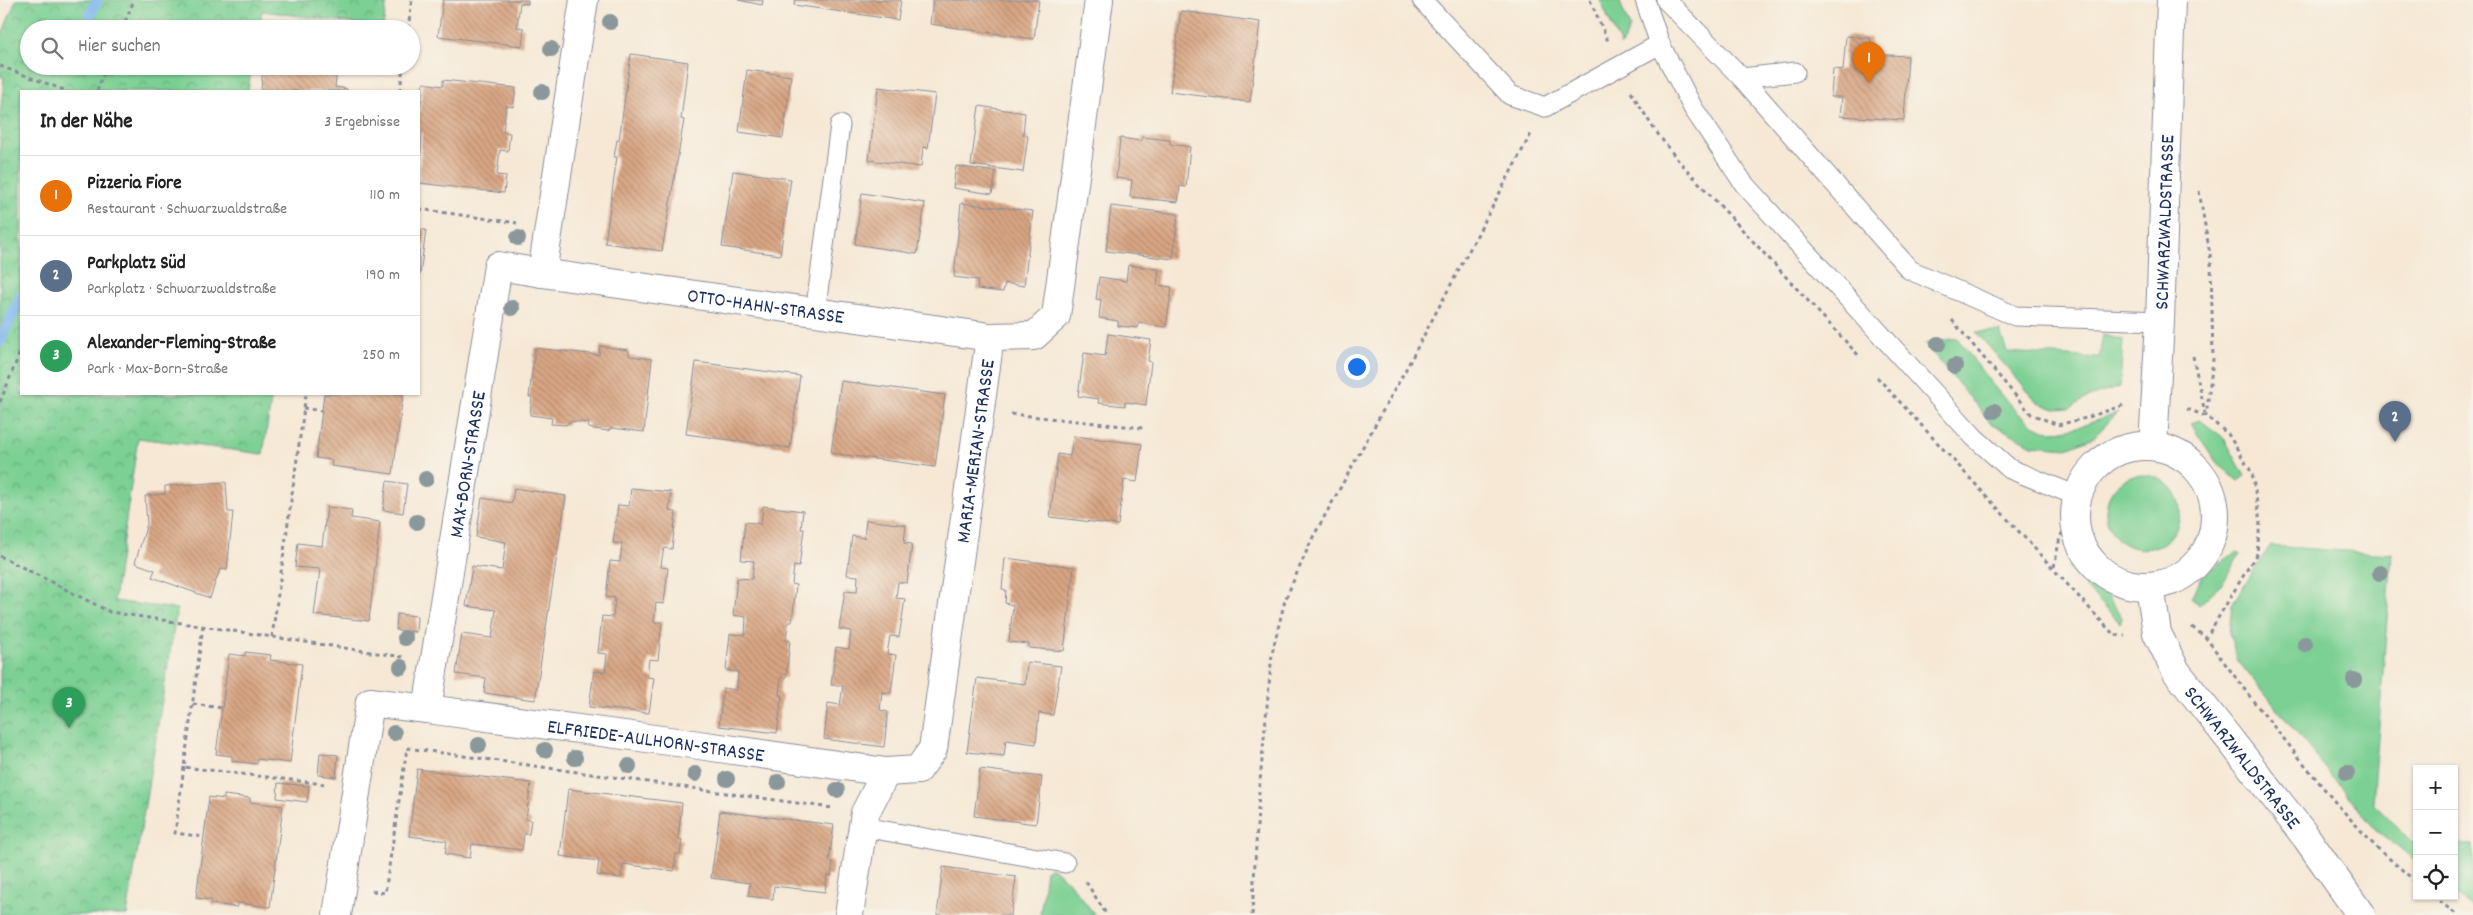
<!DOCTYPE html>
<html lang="de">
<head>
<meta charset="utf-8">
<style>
  body { margin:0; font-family:Dekko,sans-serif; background:#f6f6f6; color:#222 }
  .controls { position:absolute; right:15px; bottom:15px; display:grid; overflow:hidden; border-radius:0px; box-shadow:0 1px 4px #0004 }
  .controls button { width:45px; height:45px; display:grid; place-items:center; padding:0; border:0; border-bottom:1px solid #e0e0e0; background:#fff; color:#222; font:25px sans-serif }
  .you { position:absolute; left:1356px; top:366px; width:18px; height:18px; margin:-12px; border:4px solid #fff; border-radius:50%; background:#1a73e8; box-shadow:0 0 0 8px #1a73e833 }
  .badge { display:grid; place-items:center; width:32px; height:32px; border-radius:50%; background:#7c3aed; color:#fff; font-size:16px; font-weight:700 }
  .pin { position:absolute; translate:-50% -41px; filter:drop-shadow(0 1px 2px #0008) }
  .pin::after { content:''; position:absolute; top:26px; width:18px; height:15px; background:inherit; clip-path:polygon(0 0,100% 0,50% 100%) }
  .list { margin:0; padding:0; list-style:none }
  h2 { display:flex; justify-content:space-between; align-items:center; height:65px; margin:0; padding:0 20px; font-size:21px }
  h2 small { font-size:16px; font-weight:400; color:#767676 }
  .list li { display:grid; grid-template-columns:32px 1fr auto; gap:15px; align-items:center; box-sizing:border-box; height:80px; padding:0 20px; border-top:1px solid #e0e0e0 }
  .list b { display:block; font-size:19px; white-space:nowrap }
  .list p { margin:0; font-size:16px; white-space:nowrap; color:#767676 }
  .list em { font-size:16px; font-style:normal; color:#767676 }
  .icon { flex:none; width:28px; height:28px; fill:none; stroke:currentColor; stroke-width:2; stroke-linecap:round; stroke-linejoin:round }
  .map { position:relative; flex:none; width:2473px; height:915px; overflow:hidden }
  .search { position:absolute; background:#fff; box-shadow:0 1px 4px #0004; left:20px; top:20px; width:400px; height:55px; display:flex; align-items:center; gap:12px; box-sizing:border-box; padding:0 18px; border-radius:28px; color:#767676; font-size:19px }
  .panel { position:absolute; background:#fff; box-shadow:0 1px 4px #0004; left:20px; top:90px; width:400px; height:305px; border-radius:0px }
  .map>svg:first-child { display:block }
</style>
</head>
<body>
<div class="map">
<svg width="2473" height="915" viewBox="0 0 2473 915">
  <defs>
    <pattern id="park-crowns" width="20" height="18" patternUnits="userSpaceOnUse" patternTransform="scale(1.25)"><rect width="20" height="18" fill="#7bd093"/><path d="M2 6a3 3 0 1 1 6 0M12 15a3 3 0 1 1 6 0" fill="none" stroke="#64a97b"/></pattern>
    <pattern id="building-back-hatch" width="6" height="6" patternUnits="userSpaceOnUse" patternTransform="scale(1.25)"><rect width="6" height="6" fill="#d9a683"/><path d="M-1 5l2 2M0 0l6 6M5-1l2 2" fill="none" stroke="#af886e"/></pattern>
  </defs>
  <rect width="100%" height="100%" fill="#f7f3e8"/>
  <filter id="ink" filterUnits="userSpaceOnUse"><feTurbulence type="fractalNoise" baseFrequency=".02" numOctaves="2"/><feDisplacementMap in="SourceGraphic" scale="10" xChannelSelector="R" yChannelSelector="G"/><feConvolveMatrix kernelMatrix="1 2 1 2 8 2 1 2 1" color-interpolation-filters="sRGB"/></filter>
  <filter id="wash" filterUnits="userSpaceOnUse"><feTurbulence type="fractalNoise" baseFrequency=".0096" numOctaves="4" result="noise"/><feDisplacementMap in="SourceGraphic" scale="20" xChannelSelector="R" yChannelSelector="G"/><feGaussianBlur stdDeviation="1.12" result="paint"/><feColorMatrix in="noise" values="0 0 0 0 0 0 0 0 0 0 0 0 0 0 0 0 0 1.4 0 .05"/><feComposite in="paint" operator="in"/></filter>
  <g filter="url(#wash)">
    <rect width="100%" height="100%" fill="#f6e8d5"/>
    <g fill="#7bd093" stroke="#4b8078">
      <path d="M1600,0H1619L1630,28L1621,46Z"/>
      <path d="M2000,331L2007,352L2099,358L2103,335L2123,340L2120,387L2088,397L2071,408L2055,409L2037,402L1976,332Z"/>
      <path d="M1957,338C1976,362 2021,431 2051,431C2074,431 2098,420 2118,412L2094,437L2067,448L2032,445L1991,423L1925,344Z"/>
      <path d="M2200,420L2224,438L2245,476L2239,481L2217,463L2190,423Z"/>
      <circle cx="2143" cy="512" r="37"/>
      <path d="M2270,546L2392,554L2373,803L2413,843H2417V863L2375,829L2238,661L2229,633L2232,604Z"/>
      <path d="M2236,552L2240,554L2223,583L2199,605L2191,598L2203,575Z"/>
      <path d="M2073,565L2108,596L2122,619L2120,623L2067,567Z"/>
      <path d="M2454,844L2473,845V908L2454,893Z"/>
      <path d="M1051,867L1069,882L1095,915H1040L1046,871Z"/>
    </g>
    <path fill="url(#park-crowns)" stroke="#4b8078" d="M16,0H387L383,27L262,11L259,29H29V66H252L248,91H21V394H272L263,454L138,438L114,601L177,609L127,915H0V116L4,78L0,76V39Z"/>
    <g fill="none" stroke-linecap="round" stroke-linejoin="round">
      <g stroke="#7eb6ee" stroke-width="11">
        <path d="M84,29L97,0"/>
        <path d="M0,342L21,295"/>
      </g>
    </g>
    <g id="blocks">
      <g fill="url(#building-back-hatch)">
        <path d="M443,0H528V4L520,3L517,27L524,28L522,46L438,36Z"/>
        <path d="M738,0H763L762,5Z"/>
        <path d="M795,0H901L898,20L794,5Z"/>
        <path d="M933,0H1039L1034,39L930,24Z"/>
        <path d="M1181,11L1260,22L1250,102L1170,92Z"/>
        <path d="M1846,36L1871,38L1870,54L1908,56L1904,120L1840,116L1842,97H1831L1833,69L1843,70Z"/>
        <path d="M631,54L688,62L681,119L684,120L662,251L605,243L617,157H614L617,140H619Z"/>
        <path d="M263,66H312L337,69L335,87L347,89V91H261Z"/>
        <path d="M747,70L791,76L783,138L739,132Z"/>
        <path d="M443,80L516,88L513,107L506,106L503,132L510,133L508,151L500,150L497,175L506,176L504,193L419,183L422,131H419V120L423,83L443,86Z"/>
        <path d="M878,87L935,94L928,148L923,147L921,167L869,160Z"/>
        <path d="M979,106L1025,113L1023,135L1028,136L1023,172L971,165Z"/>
        <path d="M1142,137L1170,140V144L1190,147L1186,187L1180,186L1178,202L1130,197L1132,180L1116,178L1120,138L1141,141Z"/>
        <path d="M956,166L996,172L992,194L953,188Z"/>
        <path d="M733,171L791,179L780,255L722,247Z"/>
        <path d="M862,193L925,203L917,254L855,244Z"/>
        <path d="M961,203L1033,211L1024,286L1005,283L1003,292L977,289L978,280L954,277Z"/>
        <path d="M1111,206L1178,214L1173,259L1106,251Z"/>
        <path d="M419,229L426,230L420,275H419Z"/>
        <path d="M1128,265L1159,269L1157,285L1172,287L1166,327L1139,323L1138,328L1118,326V321L1099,318L1101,300L1096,299L1099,277L1126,281Z"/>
        <path d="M1108,334L1151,340L1148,361L1151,362L1146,405L1125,402V406L1098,403L1099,399L1078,396L1084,353L1105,356Z"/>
        <path d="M600,346L628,350L630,356L652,359L644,432L612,428L608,431L588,428L589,423L570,421L566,425L551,424L552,418L530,415L532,397H529L535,348L599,355Z"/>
        <path d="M696,362L800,376L790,448L686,434Z"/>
        <path d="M841,381L945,395L935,467L831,453Z"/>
        <path d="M324,394H403L393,474L331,466L332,460L316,458Z"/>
        <path d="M1073,436L1142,444L1137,482L1124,480L1118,525L1050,517L1058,454L1070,456Z"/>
        <path d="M387,481L407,484L403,513L383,510Z"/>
        <path d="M226,482L228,512H233L227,570L220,569L210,598L152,577L155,570L135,563L147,524L145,496L165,494V486Z"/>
        <path d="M514,488L566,496L535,700L484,693L486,678L456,674L462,634L492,638L496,610L466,606L472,566L502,570L506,542L476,537L482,498L512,503Z"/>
        <path d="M631,488L671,492L669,511L676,512L672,549L664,548L662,558L661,567L668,568L664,604L656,603L654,622H662L658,660L649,659L647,677L654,678L649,713L589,707L594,671L605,672L607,654L598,653L602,616L613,617L615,598L606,597L610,561L620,562L622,543H613L618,505L629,506Z"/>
        <path d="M763,506L803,511L801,529H804L799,567L794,566L792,584L796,585L792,622H788L786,640L790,641L786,678L781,677L779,695H782L777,733L719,726L723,688L737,690L738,672L726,670L730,634L745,635L746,617L733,615L737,578L752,579L754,561L741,560L745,522L761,524Z"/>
        <path d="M327,507L352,510L351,518L380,522L369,621L314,615L320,569L295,567L298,543L322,546Z"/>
        <path d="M866,520L906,525L904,543L912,544L907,583L898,582L896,598L905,599L899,637L890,636L887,654L896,655L891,693L882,692L880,710L888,712L884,747L824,739L828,703L840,705L843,686L831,685L836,647L849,649L851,631L839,629L845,591L857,592L858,576L847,575L852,536L864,538Z"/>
        <path d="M1005,558L1074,567L1064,651L1029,648V644L1009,642L1013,605L1005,603L1006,590L1002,589Z"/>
        <path d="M397,614L417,616L416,632L396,630Z"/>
        <path d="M245,652L271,655L270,660L302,664L290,763L257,759V764L232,761V756L216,754L229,654L245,656Z"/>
        <path d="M1027,662L1061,666L1053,715L1039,713L1036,744L1006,740L1004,756L967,752L977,678L1025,684Z"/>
        <path d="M320,753L338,755L336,777L318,775Z"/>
        <path d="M417,769L531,783L526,819L531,820L529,834H524L522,850L472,844L470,858L445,854L447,841L409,836Z"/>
        <path d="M980,769L1042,777L1036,824L974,816Z"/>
        <path d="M278,783L309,786L307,802L277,798Z"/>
        <path d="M568,789L682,803L678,839L682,840L680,854H676L674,871L623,864L621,878L597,875L599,861L560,856Z"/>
        <path d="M224,795L250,798V802L283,806L270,907L237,903V907L211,904V900L196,898L209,797L224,799Z"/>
        <path d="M720,811L834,825L829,861L833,862L831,876L827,875L825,892L774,886L773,899L748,896L750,883L711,878Z"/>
        <path d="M943,867L1016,877L1011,915H937Z"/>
      </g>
    </g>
  </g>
  <g filter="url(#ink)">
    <use href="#blocks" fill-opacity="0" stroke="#888c9a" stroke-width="1"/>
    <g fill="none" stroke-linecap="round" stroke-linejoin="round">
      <defs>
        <g id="service">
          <path d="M1422,0L1510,95L1545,107L1660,44"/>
          <path d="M1645,0L1660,44L1693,108L1744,184L1974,437L2010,469L2077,496"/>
          <path d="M1666,0L1742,78L1910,270L2015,316L2160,321"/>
          <path d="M1742,78L1795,72"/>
          <path d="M815,314L840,125"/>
          <path d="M863,827L1065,863"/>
        </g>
        <g id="minor">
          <path id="s1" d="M542,273L990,337"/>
          <path id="s2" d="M2153,446L2160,321L2171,0"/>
          <circle cx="2145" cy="516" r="70"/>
          <path id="s3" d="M2150,586L2157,633L2176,671L2306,837L2361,915"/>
          <path id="s4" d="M427,709L692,744L886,772L918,770L933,749L990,337L1034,336L1056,316L1099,0"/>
          <path id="s5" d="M337,915L370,702L427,709L498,266L542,273L584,0"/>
          <path d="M849,915L865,813L886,772"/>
        </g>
      </defs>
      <use href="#service" stroke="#888c9a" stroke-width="21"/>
      <use href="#minor" stroke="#888c9a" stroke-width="30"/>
      <g stroke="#888c9a" stroke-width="3" stroke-dasharray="4 4" stroke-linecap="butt">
        <path d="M1590,0L1608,41"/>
        <path d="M122,29L134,0"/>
        <path d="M408,29L412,0"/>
        <path d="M0,66L67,91"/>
        <path d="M97,91L106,66"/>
        <path d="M400,91L403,66"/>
        <path d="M1631,92L1654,129L1677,159L1860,357"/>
        <path d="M2199,191L2211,260L2213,360L2206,416"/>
        <path d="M419,209L517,223"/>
        <path d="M1952,320L2031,414L2058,425L2086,418L2124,405"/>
        <path d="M2193,356L2205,413"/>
        <path d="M1877,377L2114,635L2125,636"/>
        <path d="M0,402L21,350"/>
        <path d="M303,408L322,411"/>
        <path d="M2187,409L2206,416L2228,434L2252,473L2260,522L2257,553L2206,638"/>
        <path d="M1011,414L1143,428"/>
        <path d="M0,556L110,612L403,657"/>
        <path d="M2054,567L2060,537L2068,523"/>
        <path d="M203,626L184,767L324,784"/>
        <path d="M2192,627L2206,638L2254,702L2335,802L2374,845L2417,883"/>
        <path d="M272,637L306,394"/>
        <path d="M193,704L222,708"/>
        <path d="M184,767L175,833L204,837"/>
        <path d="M1086,882L1107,915"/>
        <path d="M372,891L385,893L407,748L832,808"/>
        <path d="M2433,896L2457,915"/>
        <path d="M1252,915L1259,792L1272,653L1285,600L1312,539L1406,369L1532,132"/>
      </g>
      <use href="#service" stroke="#fff" stroke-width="19"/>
      <use href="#minor" stroke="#fff" stroke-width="28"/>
    </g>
    <g fill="#8b989b">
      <circle cx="610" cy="22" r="8"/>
      <circle cx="551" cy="49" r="8"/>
      <circle cx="542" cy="92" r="8"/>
      <circle cx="518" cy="238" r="8"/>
      <circle cx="512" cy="308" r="8"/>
      <circle cx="1938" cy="344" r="8"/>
      <circle cx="1955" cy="366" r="8"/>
      <circle cx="1994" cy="411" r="8"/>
      <circle cx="426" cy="479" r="8"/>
      <circle cx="417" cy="522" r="8"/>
      <circle cx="2380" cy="573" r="8"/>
      <circle cx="405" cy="638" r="8"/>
      <circle cx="2305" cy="644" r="8"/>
      <circle cx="401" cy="667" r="8"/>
      <circle cx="2354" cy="680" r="8"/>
      <circle cx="394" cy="733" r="8"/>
      <circle cx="479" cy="745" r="8"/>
      <circle cx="545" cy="750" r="8"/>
      <circle cx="575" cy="758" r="8"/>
      <circle cx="629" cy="766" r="8"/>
      <circle cx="2347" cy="773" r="8"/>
      <circle cx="695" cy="774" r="8"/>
      <circle cx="727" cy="779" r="8"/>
      <circle cx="778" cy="782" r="8"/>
      <circle cx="837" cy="790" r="8"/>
    </g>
  </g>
  <g text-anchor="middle" stroke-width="4.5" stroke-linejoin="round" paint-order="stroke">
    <g font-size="20" fill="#1b2f5e" stroke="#f7f3e8">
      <text dy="7" stroke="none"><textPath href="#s2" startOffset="224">SCHWARZWALDSTRASSE</textPath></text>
      <text dy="7" stroke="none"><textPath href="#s1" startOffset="226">OTTO-HAHN-STRASSE</textPath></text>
      <text dy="7" stroke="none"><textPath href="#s4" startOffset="822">MARIA-MERIAN-STRASSE</textPath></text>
      <text dy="7" stroke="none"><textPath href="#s5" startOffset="521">MAX-BORN-STRASSE</textPath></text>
      <text dy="7" stroke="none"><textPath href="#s4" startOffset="231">ELFRIEDE-AULHORN-STRASSE</textPath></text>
      <text dy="7" stroke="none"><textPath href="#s3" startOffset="199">SCHWARZWALDSTRASSE</textPath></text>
    </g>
  </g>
</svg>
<div class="controls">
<button>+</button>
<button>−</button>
<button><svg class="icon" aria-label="locate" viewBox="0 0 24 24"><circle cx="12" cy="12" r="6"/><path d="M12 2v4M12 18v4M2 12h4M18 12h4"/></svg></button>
</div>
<div class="you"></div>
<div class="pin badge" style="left:1869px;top:83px;background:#e8710a">1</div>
<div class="pin badge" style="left:2395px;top:442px;background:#5c6f8a">2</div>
<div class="pin badge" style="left:69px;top:728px;background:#2e9e5b">3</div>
<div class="search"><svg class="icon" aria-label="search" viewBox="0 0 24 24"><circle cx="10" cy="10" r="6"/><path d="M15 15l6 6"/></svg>Hier suchen</div>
<section class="panel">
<h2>In der Nähe<small>3 Ergebnisse</small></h2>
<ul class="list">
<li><span class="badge" style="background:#e8710a">1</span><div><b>Pizzeria Fiore</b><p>Restaurant · Schwarzwaldstraße</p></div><em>110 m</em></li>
<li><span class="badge" style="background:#5c6f8a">2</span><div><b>Parkplatz Süd</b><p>Parkplatz · Schwarzwaldstraße</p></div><em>190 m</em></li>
<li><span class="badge" style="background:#2e9e5b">3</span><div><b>Alexander-Fleming-Straße</b><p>Park · Max-Born-Straße</p></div><em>250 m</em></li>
</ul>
</section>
</div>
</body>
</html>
